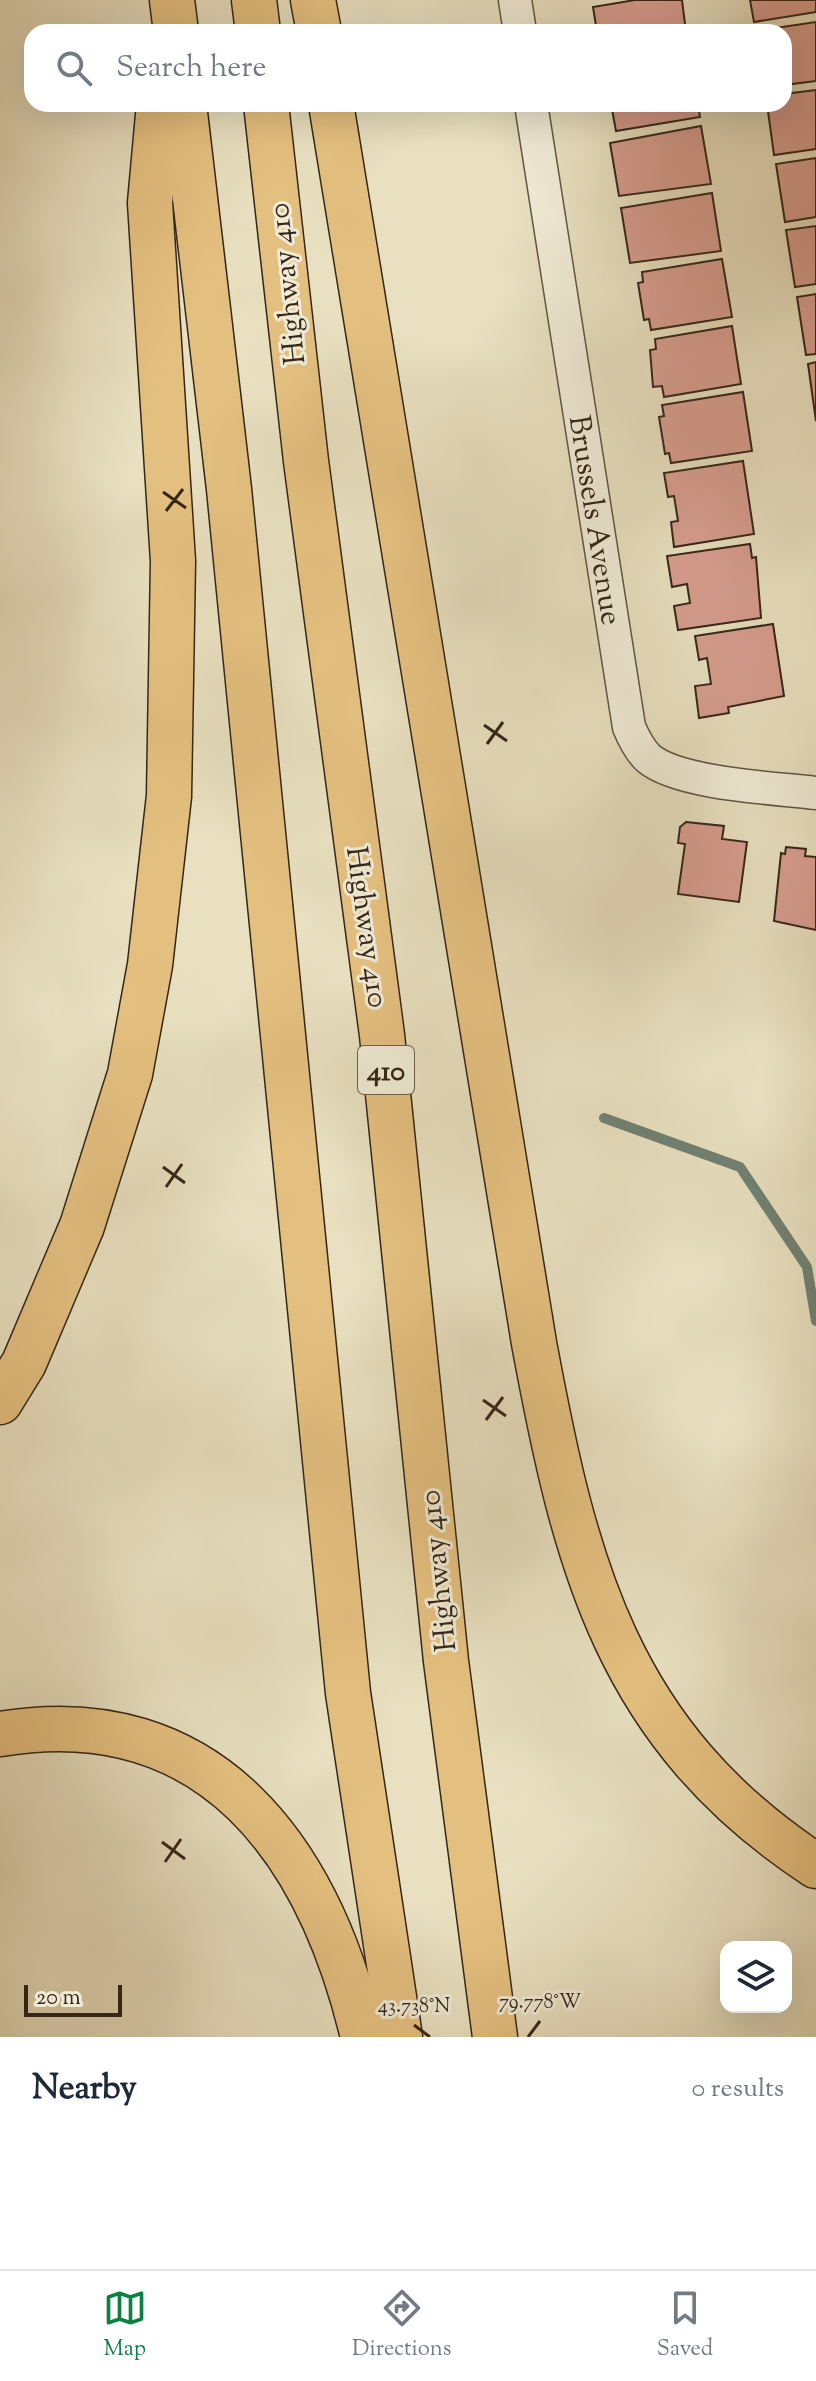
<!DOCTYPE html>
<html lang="en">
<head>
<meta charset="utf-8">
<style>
  body { margin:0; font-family:"Sorts Mill Goudy",serif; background:#f2f2f3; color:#1f2937 }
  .controls { position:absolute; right:24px; bottom:24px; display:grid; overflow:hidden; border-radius:16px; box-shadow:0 8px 32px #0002 }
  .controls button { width:72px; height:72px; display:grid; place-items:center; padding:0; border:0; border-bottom:2px solid #e0e1e3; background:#fff; color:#1f2937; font:40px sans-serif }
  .scale { position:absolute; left:24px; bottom:20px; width:98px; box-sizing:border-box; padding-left:8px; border:4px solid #352618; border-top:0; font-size:22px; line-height:28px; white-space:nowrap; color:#352618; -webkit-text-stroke:6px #f0ebd6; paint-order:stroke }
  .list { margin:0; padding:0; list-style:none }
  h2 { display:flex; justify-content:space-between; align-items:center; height:104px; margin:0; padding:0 32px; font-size:34px }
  h2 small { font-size:26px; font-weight:400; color:#747a83 }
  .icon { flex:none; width:44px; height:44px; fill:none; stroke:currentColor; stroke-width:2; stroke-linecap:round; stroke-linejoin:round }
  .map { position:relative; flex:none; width:816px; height:2037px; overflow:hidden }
  .search { position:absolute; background:#fff; box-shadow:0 8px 32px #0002; left:24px; right:24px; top:24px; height:88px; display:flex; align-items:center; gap:20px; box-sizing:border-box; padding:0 28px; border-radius:24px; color:#747a83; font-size:30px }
  .sheet { height:232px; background:#fff }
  nav { display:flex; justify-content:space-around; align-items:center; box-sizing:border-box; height:112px; border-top:2px solid #e0e1e3; background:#fff; font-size:22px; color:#747a83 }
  nav a { display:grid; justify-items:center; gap:4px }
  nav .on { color:#0b8043 }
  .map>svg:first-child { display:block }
</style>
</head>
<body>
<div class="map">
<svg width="816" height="2037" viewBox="0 0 816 2037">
  <rect width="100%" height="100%" fill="#e8e0c0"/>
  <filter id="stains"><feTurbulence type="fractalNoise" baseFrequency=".0025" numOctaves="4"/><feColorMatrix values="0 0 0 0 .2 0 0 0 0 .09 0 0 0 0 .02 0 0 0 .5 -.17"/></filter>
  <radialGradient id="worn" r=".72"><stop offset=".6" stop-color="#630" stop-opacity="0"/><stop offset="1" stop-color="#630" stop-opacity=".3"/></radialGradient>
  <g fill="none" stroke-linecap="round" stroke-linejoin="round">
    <path stroke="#708173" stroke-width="10" d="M604,1118L740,1167L807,1267L816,1321"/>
  </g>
  <g fill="#d79d8f" stroke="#352618" stroke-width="2">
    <path d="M635,0H682L686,32H597L593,7Z"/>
    <path d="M750,0H816V12L754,22Z"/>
    <path d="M816,22V81L784,85V32L756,31Z"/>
    <path d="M816,90V149L774,155L767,104H784V94Z"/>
    <path d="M611,104H698L700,117L616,131Z"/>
    <path d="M701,126L711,184L619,196L610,143Z"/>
    <path d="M816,158V217L785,222L776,164Z"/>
    <path d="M712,193L721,251L630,263L621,208Z"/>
    <path d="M816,226V284L795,287L786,230Z"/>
    <path d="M722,259L732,317L651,330L649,319L644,320L638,283L643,282L642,272Z"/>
    <path d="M816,294V354L806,355L797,297Z"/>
    <path d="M732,326L741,384L664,397L662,386L653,387L650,350L656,349L655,339Z"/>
    <path d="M816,362V421L808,364Z"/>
    <path d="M743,392L752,451L671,463L669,453L665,454L659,417L664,416L662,405Z"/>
    <path d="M743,461L754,534L674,547L671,522L678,521L674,496L668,497L664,473Z"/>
    <path d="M750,544L752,558L756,557L761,618L678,630L674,606L690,603L687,584L672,587L667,556Z"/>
    <path d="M773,624L784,696L728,707L729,713L699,718L695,686L711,684L707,658L699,660L695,636Z"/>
    <path d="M686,822L724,826L722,839L747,842L739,902L678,894L685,844L678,843L680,827Z"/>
    <path d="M786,847L806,849L805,856L816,857V930L774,921L781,853L785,854Z"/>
  </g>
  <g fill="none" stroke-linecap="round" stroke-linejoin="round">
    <defs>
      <g id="minor">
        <path d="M515,0L520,32"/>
        <path d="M531,104L629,727C634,739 639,749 648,758C678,784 775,788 816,793"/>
      </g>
      <g id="motorway">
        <path d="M172,0L176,32"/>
        <path d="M254,0L258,32"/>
        <path d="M313,0L319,32"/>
        <path d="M184,104L229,489L348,1693L400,2037"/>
        <path d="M266,104L306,461L382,1035L446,1661L495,2037"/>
        <path d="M331,104L534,1343C575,1564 616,1735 816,1866"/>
        <path d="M0,1402L24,1363L82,1226L130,1074L150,965L169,796L173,561L150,203L159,104"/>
        <path d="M0,1734C212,1699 319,1852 363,2037"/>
      </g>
    </defs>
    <use href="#minor" stroke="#625442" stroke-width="35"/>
    <use href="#motorway" stroke="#352618" stroke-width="47"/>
    <use href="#minor" stroke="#f0ebd6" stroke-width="32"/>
    <use href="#motorway" stroke="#e4c080" stroke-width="44"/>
  </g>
  <path fill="none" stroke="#352618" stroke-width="3" d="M163,492L186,508M166,511L183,489M484,725L507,741M487,744L503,722M163,1167L185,1183M166,1187L182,1164M483,1400L506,1416M486,1420L503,1397M162,1842L185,1859M165,1862L181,1839M414,2025L430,2037M528,2037L540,2021"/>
  <g text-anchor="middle" stroke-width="6" stroke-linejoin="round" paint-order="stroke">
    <rect fill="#f0ebd6" stroke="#6d6151" stroke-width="2" x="358" y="1046" width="56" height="48" rx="6"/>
    <g font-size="28" font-weight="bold" fill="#352618">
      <text x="386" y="1080">410</text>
    </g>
    <g font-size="30" fill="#352618" stroke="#f0ebd6">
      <text transform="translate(286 284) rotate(-96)" y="10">Highway 410</text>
      <text transform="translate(596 520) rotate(81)" y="10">Brussels Avenue</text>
      <text transform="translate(368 927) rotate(82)" y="10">Highway 410</text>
      <text transform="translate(437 1571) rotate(-96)" y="10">Highway 410</text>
    </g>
  </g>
  <g font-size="20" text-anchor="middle" fill="#352618" stroke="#f0ebd6" stroke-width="6" stroke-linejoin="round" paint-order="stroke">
    <text x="540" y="2008">79.778°W</text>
    <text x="414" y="2012">43.738°N</text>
  </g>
  <rect width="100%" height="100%" filter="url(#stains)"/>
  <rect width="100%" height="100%" fill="url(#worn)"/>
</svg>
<div class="controls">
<button><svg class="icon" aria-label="layers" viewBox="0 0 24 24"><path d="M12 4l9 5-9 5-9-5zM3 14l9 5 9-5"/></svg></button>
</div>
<div class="scale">20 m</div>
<div class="search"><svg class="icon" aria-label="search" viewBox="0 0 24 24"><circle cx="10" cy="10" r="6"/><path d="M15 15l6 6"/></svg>Search here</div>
</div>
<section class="sheet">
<h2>Nearby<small>0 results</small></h2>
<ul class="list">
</ul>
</section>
<nav>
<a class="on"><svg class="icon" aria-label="map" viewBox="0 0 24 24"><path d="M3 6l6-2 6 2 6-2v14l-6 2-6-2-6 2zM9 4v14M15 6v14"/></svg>Map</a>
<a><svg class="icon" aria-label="directions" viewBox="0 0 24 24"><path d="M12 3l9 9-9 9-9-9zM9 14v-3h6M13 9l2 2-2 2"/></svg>Directions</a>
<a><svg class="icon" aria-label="saved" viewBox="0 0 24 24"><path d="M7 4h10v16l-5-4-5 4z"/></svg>Saved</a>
</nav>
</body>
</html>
